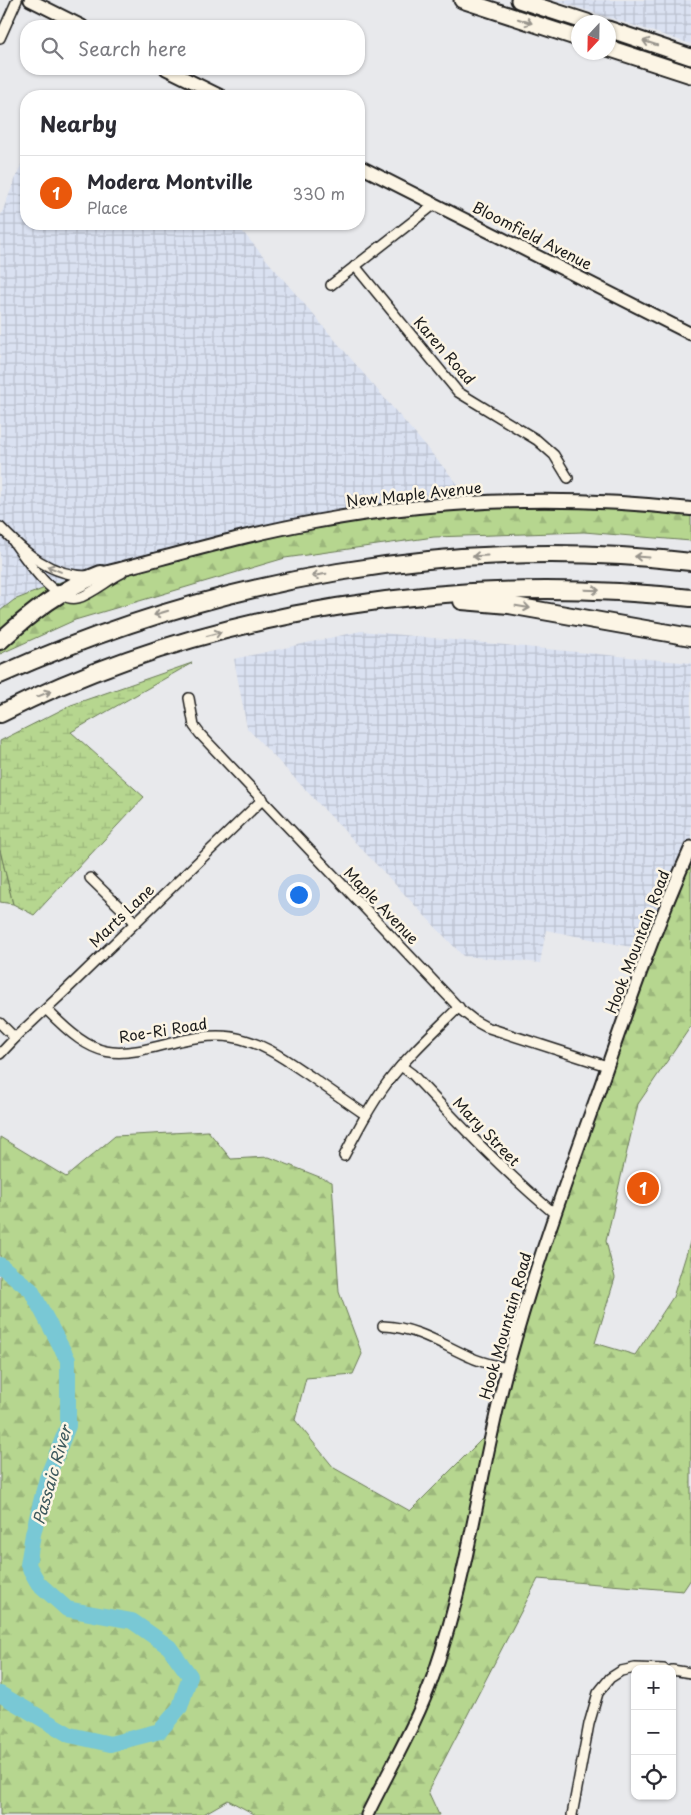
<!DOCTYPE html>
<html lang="en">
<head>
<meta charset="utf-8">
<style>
  body { margin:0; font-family:"Playpen Sans",sans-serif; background:#f2f2f3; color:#2b2b33 }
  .controls { position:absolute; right:15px; bottom:15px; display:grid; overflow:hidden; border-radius:10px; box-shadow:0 1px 4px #0004 }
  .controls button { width:45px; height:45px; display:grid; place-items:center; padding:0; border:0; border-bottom:1px solid #e1e1e2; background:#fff; color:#2b2b33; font:25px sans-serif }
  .compass { position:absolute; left:571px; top:15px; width:45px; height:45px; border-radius:50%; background:#fff; box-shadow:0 1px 4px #0004; rotate:202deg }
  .you { position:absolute; left:298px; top:894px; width:18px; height:18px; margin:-12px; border:4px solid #fff; border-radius:50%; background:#1a73e8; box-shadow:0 0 0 8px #1a73e833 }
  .badge { display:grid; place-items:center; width:32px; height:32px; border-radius:50%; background:#ea580c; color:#fff; font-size:16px; font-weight:700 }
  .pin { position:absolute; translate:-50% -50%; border:2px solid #fff; box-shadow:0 1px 5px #0006 }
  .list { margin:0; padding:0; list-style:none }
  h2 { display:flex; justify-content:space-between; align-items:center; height:65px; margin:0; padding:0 20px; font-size:21px }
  h2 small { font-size:16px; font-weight:400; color:#7c7c81 }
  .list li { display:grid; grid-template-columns:32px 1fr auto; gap:15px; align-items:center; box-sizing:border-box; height:75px; padding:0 20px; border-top:1px solid #e1e1e2 }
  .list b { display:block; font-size:19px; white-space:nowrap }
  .list p { margin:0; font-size:16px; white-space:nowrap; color:#7c7c81 }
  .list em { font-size:16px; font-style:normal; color:#7c7c81 }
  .icon { flex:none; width:28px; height:28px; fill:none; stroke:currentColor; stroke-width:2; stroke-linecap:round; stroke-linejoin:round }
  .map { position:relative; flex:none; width:691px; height:1815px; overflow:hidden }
  .search { position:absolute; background:#fff; box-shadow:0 1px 4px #0004; left:20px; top:20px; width:345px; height:55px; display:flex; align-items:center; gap:12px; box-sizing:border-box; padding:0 18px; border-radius:20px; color:#7c7c81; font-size:19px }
  .panel { position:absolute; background:#fff; box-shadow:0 1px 4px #0004; left:20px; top:90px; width:345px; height:140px; border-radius:20px }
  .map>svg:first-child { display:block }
</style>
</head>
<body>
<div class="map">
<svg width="691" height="1815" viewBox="0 0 691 1815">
  <defs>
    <pattern id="industrial-grid" width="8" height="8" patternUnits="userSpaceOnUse" patternTransform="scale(1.25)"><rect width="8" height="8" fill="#dae1f1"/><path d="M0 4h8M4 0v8" fill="none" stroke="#bac0ce"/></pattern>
    <pattern id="forest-firs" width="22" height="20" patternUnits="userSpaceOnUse" patternTransform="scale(1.25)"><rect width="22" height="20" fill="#b6d68f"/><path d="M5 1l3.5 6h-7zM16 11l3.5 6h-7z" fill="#9cb77b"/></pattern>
    <pattern id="wetland-marsh" width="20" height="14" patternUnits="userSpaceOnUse" patternTransform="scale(1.25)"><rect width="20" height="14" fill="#b6d68f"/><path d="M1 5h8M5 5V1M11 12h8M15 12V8" fill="none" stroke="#9cb77b"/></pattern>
  </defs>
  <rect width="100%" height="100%" fill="#e8e9ec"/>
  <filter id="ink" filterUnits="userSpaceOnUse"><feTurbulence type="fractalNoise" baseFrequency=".02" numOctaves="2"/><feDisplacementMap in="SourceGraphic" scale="10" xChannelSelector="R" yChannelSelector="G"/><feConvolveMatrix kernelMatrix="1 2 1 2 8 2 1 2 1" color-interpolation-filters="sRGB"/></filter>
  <g filter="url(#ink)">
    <g fill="url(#industrial-grid)">
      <path d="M555,0H691V44L554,0Z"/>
      <path d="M26,153V224H236L474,503L0,611V217Z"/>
      <path d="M361,631L691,663V845L646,950L546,930L540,963L463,956L247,728L234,659Z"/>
    </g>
    <g fill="url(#forest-firs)" stroke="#697956">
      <path d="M474,503L691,510V541L584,532L434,537L285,558L75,620L0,654V611L14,600L89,571L240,537Z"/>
      <path d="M691,845V1026L638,1104L606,1241L615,1278L595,1343L635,1355L673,1297L691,1239V1579L683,1591L538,1579L428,1791L439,1815H256L228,1800L202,1815H0V1137L66,1177L115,1136L208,1131L231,1159L269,1157L332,1182L339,1292L362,1354L353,1374L306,1378L295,1420L334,1468L410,1511L497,1424L529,1288Z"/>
      <path d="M0,850L13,904L0,902Z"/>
    </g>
    <path fill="url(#wetland-marsh)" stroke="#697956" d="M192,663L71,732L144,797L34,915L13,904L0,850V741L71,705Z"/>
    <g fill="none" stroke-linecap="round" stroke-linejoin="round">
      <path stroke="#79c8d5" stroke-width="16" d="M0,1265L31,1290L68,1360V1426L47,1478L33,1534L28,1565L38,1583L67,1609L132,1621L169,1647L190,1676L180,1707L160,1731L110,1744L70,1735L0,1694"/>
      <defs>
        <g id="minor">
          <path d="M0,38L17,0"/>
          <path d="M355,266L458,392L537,440L554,455L568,478"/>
          <path d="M331,285L435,204"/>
          <path d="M0,527C25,553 50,576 89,576"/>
          <path d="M13,541C25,558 55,604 78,598C92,594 109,579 122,573"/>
          <path d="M189,698L194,726L200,734L461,1010L475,1021L486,1027L607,1066"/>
          <path d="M90,878L135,922"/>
          <path d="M46,1009C97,1061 111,1059 179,1041C196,1037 214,1034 232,1037C262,1042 285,1059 310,1076C328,1089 347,1102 366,1115"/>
          <path d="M0,1023L15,1038"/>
          <path d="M0,1054L18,1035L66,990L263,799"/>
          <path d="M401,1066L412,1074C458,1123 503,1171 555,1214"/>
          <path d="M344,1156C357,1131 370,1106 387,1083C408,1055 434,1032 459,1007"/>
          <path d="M383,1326C416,1327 441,1344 470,1357C482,1363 495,1365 507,1368"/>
          <path d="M672,1670L691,1673"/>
          <path d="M572,1815L589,1724L598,1693L610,1678L621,1671L635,1668L664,1669"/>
        </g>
        <g id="tertiary">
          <path d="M30,0L82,26"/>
          <path d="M166,69L221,96"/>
          <path d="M359,166L691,334"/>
          <path d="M367,1815C391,1766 417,1723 435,1671C470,1569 481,1464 509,1361C534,1270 566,1181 598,1093C627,1010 655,927 691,847"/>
        </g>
        <path id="secondary" d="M101,574C172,556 242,535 314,522C437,499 567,495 691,509"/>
        <g id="trunk">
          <path d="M462,0L578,38"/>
          <path d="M519,0L587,22"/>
          <path d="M608,29L691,57"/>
          <path d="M608,48L691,75"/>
        </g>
        <g id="motorway">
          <path d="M462,601L509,605L691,637"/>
          <path d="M0,641C31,613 62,588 101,574"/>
          <path d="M0,675C216,578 455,535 691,562"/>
          <path d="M0,714C209,609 459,572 691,598"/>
        </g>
      </defs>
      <use href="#minor" stroke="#1c1c1c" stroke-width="12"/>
      <use href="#tertiary" stroke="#1c1c1c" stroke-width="15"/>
      <use href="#secondary" stroke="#1c1c1c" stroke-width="16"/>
      <use href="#trunk" stroke="#1c1c1c" stroke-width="19"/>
      <use href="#motorway" stroke="#1c1c1c" stroke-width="20"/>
      <use href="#minor" stroke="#fcf5e5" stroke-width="9"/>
      <use href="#tertiary" stroke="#fcf5e5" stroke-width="11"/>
      <use href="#secondary" stroke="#fcf5e5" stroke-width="12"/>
      <use href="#trunk" stroke="#fcf5e5" stroke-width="15"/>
      <use href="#motorway" stroke="#fcf5e5" stroke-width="16"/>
    </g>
    <defs><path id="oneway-shaft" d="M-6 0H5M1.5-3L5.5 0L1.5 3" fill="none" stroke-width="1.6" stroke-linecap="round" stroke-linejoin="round" transform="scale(1.25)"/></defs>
    <g stroke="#97938b">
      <use href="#oneway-shaft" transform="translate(525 21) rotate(18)"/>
      <use href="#oneway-shaft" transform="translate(650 43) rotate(-162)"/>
      <use href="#oneway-shaft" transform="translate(480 556) rotate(177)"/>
      <use href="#oneway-shaft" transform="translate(642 557) rotate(-176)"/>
      <use href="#oneway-shaft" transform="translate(54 569) rotate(-158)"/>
      <use href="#oneway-shaft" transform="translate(319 575) rotate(170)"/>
      <use href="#oneway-shaft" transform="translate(592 590) rotate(2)"/>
      <use href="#oneway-shaft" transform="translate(523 607) rotate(9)"/>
      <use href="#oneway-shaft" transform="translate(161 613) rotate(163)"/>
      <use href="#oneway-shaft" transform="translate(214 634) rotate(-15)"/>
      <use href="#oneway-shaft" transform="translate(44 694) rotate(-23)"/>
    </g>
  </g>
  <g text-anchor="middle" stroke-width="5" stroke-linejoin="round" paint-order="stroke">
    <g font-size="15" fill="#1c1c1c" stroke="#fcf5e5">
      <text transform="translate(532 236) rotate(27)" y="5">Bloomfield Avenue</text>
      <text transform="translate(444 351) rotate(49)" y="5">Karen Road</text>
      <text transform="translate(414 495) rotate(-6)" y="5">New Maple Avenue</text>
      <text transform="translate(381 906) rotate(46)" y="5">Maple Avenue</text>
      <text transform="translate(122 916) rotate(-44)" y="5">Marts Lane</text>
      <text transform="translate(638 942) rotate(-69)" y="5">Hook Mountain Road</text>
      <text transform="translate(163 1031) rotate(-9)" y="5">Roe-Ri Road</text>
      <text transform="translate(486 1132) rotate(46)" y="5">Mary Street</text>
      <text transform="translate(506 1326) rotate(-74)" y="5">Hook Mountain Road</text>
    </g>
    <g font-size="16" font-style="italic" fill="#3d585d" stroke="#fcf5e5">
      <text transform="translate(52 1475) rotate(-74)" y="6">Passaic River</text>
    </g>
  </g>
</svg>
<div class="controls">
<button>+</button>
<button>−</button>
<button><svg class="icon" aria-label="locate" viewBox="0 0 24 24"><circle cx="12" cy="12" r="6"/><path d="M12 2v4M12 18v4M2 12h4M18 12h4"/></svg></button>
</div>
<svg class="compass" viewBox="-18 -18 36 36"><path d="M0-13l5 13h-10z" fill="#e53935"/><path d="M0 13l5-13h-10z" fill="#7c7c81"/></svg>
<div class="you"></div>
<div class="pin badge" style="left:643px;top:1188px">1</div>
<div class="search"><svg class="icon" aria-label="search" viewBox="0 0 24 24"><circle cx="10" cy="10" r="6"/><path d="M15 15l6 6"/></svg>Search here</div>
<section class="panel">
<h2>Nearby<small></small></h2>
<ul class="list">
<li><span class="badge">1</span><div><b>Modera Montville</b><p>Place</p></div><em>330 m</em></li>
</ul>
</section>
</div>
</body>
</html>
